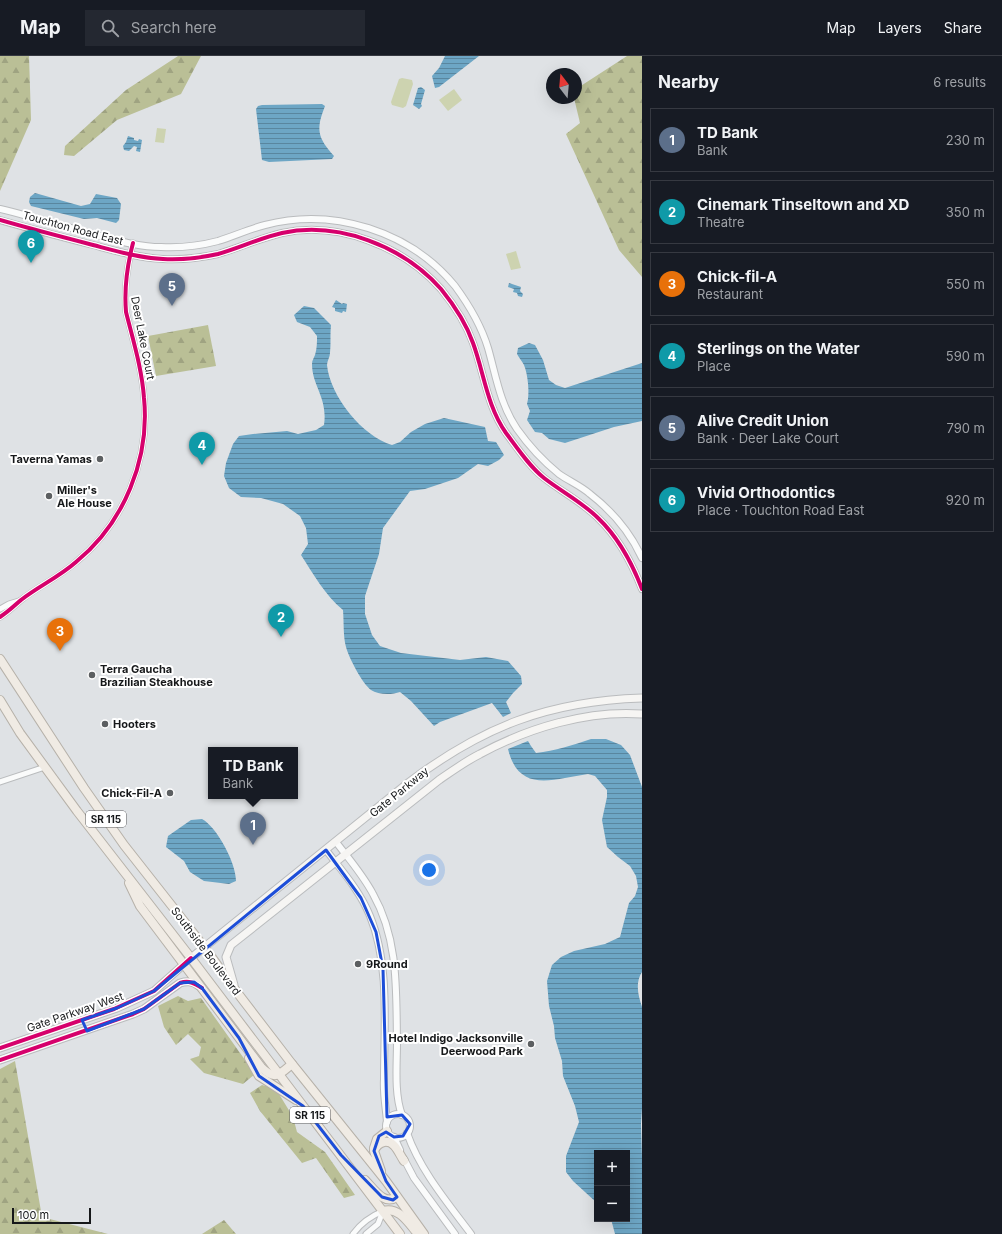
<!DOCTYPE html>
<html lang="en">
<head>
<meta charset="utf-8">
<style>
  body { margin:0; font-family:Inter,sans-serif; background:#242831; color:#f1f3f6 }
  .controls { position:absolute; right:12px; bottom:12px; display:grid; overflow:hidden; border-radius:0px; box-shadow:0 4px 16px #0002 }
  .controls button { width:36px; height:36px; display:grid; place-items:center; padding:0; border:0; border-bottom:1px solid #363941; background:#171b24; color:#f1f3f6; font:20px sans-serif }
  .compass { position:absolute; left:546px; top:12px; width:36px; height:36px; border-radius:50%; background:#171b24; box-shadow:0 4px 16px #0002; rotate:344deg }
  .scale { position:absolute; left:12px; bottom:10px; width:79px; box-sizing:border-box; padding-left:4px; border:2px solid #16181a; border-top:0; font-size:11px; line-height:14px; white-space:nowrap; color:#16181a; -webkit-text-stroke:3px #fff; paint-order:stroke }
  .you { position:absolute; left:429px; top:814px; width:14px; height:14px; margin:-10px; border:3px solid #fff; border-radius:50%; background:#1a73e8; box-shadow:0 0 0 6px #1a73e833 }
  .badge { display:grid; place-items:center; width:26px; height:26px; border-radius:50%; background:#8c9099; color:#fff; font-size:13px; font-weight:700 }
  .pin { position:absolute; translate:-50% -33px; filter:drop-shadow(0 1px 2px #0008) }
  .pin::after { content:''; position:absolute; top:21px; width:14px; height:12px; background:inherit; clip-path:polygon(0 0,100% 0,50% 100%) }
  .popup { position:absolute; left:208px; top:691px; width:90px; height:52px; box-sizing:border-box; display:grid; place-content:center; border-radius:0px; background:#171b24; filter:drop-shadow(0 1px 3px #0005); font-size:13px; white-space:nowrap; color:#9ea1a6 }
  .popup b { font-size:15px; color:#f1f3f6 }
  .popup::after { content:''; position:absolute; left:50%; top:100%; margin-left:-8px; border:8px solid transparent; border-top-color:#171b24 }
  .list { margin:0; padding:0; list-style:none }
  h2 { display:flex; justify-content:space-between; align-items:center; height:52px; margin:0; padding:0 16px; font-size:17px }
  h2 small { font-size:13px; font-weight:400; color:#9ea1a6 }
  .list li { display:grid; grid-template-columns:26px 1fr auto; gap:12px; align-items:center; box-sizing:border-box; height:64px; margin:0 8px 8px; padding:0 8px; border:1px solid #363941; border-radius:0px }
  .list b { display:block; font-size:15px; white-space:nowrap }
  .list p { margin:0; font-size:13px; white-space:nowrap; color:#9ea1a6 }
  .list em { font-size:13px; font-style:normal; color:#9ea1a6 }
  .icon { flex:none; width:22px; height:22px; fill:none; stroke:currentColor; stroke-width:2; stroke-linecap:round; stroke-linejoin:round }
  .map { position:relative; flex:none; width:642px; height:1178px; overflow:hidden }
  header { display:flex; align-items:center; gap:24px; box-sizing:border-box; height:56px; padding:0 20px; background:#171b24; border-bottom:1px solid #363941 }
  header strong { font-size:19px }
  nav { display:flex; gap:22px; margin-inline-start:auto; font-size:14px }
  .search { width:280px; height:36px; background:#242831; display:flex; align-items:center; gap:10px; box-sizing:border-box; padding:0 14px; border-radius:0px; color:#9ea1a6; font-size:15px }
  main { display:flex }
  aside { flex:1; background:#171b24 }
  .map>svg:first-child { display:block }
</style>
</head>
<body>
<header>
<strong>Map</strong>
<div class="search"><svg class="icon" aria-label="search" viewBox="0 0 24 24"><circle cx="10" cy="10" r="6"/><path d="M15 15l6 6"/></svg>Search here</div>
<nav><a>Map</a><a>Layers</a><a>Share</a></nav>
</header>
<main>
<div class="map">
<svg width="642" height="1178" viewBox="0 0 642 1178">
  <defs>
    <pattern id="forest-firs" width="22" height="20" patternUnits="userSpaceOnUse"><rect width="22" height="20" fill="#babf96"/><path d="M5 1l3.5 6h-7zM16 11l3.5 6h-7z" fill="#9fa381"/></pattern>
    <pattern id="water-rules" width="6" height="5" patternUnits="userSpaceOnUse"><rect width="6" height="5" fill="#6da6c5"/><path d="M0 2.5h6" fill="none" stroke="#59869f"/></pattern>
  </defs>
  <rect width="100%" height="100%" fill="#dfe2e5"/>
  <g fill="url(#forest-firs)">
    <path d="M0,0H29L31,64L0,135Z"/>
    <path d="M178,0H201L181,38L117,64L74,100L64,99L65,90L126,34Z"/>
    <path d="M627,0H642V221L619,194L566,78L580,67L574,42H576V33Z"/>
    <path d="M208,269L216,310L156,320L148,280Z"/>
    <path d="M178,940L188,945L201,942L255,1018L243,1028L204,1017L190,1003L199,1000L201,991L188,978L176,989L164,971L158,950Z"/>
    <path d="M15,1005L42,1161L108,1178H0V1013Z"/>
    <path d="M262,1029L276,1033L293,1061L297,1076L325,1096L355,1139L344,1142L316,1102L302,1107L260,1055L250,1037Z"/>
    <path d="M224,1164L236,1178H202Z"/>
  </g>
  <g fill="#cdd3b0">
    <path d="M402,22L412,24L413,28L406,50L403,52L392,49L391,46L399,23Z"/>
    <path d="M454,33L462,44L448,55L439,44Z"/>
    <path d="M157,72L166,73L164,87L155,86Z"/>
    <path d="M516,195L521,212L511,214L506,198Z"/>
  </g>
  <g fill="url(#water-rules)">
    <path d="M445,0H479L439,31L435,32L432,20L439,12Z"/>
    <path d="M421,31L425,34L421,48L422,50L419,53L413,49L418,32Z"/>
    <path d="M322,48L325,50C316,73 317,81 334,100L332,103L269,106L262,104L256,53L258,50L262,49Z"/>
    <path d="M128,80L134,82V84L138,85L139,83L142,84L140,96L136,95L137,91L134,90L129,95L124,94L123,90L126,86Z"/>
    <path d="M35,137L81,150L90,148L96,138L117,142L121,148L119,164L116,167L97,162L84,163L31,150L29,146L30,141Z"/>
    <path d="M509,227L521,231L520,235L523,238L522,241L518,240L517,237L513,236L514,233L508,231Z"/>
    <path d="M336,244L342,248L343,247L347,248L346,256L343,255L342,257L335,255V252L332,251Z"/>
    <path d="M304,250L314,252L331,269C330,279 331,288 330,297C330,301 327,305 327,309C330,340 362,380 392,389L400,386L411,376L425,368L444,362L485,371L488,385L496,386L504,399L499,404L488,410L478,408L458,422L425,433L410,435L383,472L379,498L365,540V558L372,579L380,590L401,597L460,604L486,601L508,605L521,620L522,628L513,637L506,646L511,657L503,661L492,647L440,666L434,670L411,645L400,636C392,639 378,639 371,634C362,627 349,602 346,591C343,580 344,566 343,554C325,539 314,519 301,499L308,488L306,472L300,460L283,448L261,442L241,441L229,432L224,420L226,407L233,388L239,380L253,378L287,375L298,378L316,374L324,369C328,342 312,330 312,308C312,304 314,302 315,299C317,293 317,286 317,280L310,271L297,266L294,259Z"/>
    <path d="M529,287L535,289L543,304L549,324L556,329L565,332L642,307V365L614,371L565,387L549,383L542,377L535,376L527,364L530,355L527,348C530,339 528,318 524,309C522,305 519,302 517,298L518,292Z"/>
    <path d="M591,683H606L621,689L630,699L642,731V916C635,927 638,939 642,951V1052L641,1068L642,1102V1178H615L611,1163H627V1097H597V1147L573,1125L566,1116V1100L579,1066L575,1050L563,1020L562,1005L555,982L554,970L549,950L547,925L552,909L561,901L574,895L605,888L620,881L629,847L635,840L638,831L636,820L630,810L618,801L607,791L602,764L607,741V734L595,720L588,718C553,723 519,738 508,693L528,685L531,690L536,697C555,695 573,689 591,683Z"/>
    <path d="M202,763C217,771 236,807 236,825L229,828L204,825L190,816L184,805L166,791L168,780L191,764Z"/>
  </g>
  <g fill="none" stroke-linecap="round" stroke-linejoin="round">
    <defs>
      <g id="minor">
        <path d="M0,553L9,548L19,545"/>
        <path d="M0,561C8,556 14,550 21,544C39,530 59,521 76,506C124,467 150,403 144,342C142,313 133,284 126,256C124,232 127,210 133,187"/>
        <path d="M0,726L45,711"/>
        <path d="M353,1178C361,1167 371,1160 383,1155"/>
        <path d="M366,1178L378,1168L383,1155"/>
      </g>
      <g id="tertiary">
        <path d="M0,153C33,161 66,171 100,180C119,185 140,191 161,191C180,192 199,190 218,185C234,180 249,173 265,169C333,151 410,175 455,230C469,249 481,269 488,292C496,320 500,348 517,373C529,390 543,405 559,418C569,425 581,430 590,438C612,455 631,478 642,502"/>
        <path d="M0,164C31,173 62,181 93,189C116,195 140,202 163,203C182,204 200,202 218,198C239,192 260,182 282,177C338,165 403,190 441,233C454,249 466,267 473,287C484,317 487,350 506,377C518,393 529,410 544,422C562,436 582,446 598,462C618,481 632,507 642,533"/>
        <path d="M336,786C349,803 363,819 373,838C399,884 396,935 397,986C397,1008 394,1038 402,1059"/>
        <path d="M326,794C342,815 360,835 370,860C390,909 384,971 384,1023C383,1038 386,1052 387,1066"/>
        <circle cx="398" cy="1070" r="12"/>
        <path d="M407,1077C420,1114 447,1146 471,1178"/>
        <path d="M394,1081L400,1094"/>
        <path d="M404,1103L414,1122L455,1178"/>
      </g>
      <g id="secondary">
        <path d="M234,929L226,901L231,889L439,724C452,715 466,705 480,698C528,672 587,654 642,658"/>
        <path d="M0,992L117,952L154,935L191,902L408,727C482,671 548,645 642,642"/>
        <path d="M0,1004L133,958L144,953L180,927C187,925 192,925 199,930"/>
      </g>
      <g id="trunk">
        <path d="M0,603L84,732L124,789L205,892L236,935L292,1008L386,1125L424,1178"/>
        <path d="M0,644L20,677L77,755L191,902L400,1178"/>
        <path d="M129,827L140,850L261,1011C275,1025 279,1019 292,1008"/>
        <path d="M249,1002L259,1020L296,1044"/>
        <path d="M374,1092L377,1083L387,1075"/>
        <path d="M381,1115L374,1095C376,1090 379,1087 384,1086C395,1084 399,1098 404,1105"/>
        <path d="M365,1124C374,1133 384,1150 397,1141"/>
        <path d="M383,1155C399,1150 409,1168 418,1178"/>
      </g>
    </defs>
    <use href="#minor" stroke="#babcbe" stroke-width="7"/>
    <use href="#tertiary" stroke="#babcbe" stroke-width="8"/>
    <use href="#secondary" stroke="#babcbe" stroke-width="9"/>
    <use href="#trunk" stroke="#b6b1a9" stroke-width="10"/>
    <use href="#minor" stroke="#fafbfb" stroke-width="5"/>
    <use href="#tertiary" stroke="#fafbfb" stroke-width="6"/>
    <use href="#secondary" stroke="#f6f5f3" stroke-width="7"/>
    <use href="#trunk" stroke="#f0ebe4" stroke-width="8"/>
    <defs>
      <g id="cycleway">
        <path d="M0,164C31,173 62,181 93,189C116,195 140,202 163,203C182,204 200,202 218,198C239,192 260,182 282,177C338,165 403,190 441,233C454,249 466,267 473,287C484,317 487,350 506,377C518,393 529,410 544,422C562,436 582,446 598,462C618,481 632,507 642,533"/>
        <path d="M0,561C8,556 14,550 21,544C39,530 59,521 76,506C124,467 150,403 144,342C142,313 133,284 126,256C124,232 127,210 133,187"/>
        <path d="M0,992L114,953L154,935L191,902"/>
        <path d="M0,1004L133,958L144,953L180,927C189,924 194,927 202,932"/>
      </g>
    </defs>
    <use href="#cycleway" stroke="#fff" stroke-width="6"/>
    <use href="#cycleway" stroke="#d6006c" stroke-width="4"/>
  </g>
  <path fill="none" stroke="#1d4ed8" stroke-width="3" stroke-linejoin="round" d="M326,794L361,842L376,876L383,913L387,1061L402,1059L410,1068L403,1080L394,1081L386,1076L379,1080L374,1095L386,1125L397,1141L393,1144L382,1141L341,1099L303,1050L259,1020L239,982L202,932L194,926L180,927L144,953L87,975L82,964L117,952L154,935Z"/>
  <g fill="#5c5f61" stroke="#fff" stroke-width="1.5">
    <circle cx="100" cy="403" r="4"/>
    <circle cx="49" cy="440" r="4"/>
    <circle cx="92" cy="619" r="4"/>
    <circle cx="105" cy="668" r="4"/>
    <circle cx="170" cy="737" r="4"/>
    <circle cx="358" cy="908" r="4"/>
    <circle cx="531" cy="988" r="4"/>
  </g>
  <g text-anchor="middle" stroke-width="4" stroke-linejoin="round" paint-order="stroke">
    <g fill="#fff" stroke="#5c5d5f" stroke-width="1">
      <rect x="86" y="755" width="40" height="16" rx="3"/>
      <rect x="290" y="1051" width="40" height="16" rx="3"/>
    </g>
    <g font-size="10" font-weight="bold" fill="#16181a">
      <text x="106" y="767">SR 115</text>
      <text x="310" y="1063">SR 115</text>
    </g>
    <g font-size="11" fill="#16181a" stroke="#fff">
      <text transform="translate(73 172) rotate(15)" y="4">Touchton Road East</text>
      <text transform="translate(143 282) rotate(79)" y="4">Deer Lake Court</text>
      <text transform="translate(399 736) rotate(-39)" y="4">Gate Parkway</text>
      <text transform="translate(206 895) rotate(53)" y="4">Southside Boulevard</text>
      <text transform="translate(75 956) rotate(-19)" y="4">Gate Parkway West</text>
    </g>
    <g font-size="11" font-weight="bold" fill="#16181a" stroke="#fff" text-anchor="start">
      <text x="92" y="407" text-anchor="end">Taverna Yamas</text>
      <text x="57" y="438">Miller's<tspan x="57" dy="13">Ale House</tspan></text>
      <text x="100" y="617">Terra Gaucha<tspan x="100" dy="13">Brazilian Steakhouse</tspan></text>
      <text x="113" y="672">Hooters</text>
      <text x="162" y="741" text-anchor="end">Chick-Fil-A</text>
      <text x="366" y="912">9Round</text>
      <text x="523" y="986" text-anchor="end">Hotel Indigo Jacksonville<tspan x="523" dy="13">Deerwood Park</tspan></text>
    </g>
  </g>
</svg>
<div class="controls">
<button>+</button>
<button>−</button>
</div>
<svg class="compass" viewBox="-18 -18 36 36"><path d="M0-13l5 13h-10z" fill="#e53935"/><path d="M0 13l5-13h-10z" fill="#9ea1a6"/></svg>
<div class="scale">100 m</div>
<div class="you"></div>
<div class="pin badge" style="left:253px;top:789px;background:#5c6f8a">1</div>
<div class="popup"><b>TD Bank</b>Bank</div>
<div class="pin badge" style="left:281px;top:581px;background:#0f9aa8">2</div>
<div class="pin badge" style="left:60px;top:595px;background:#e8710a">3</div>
<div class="pin badge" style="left:202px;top:409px;background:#0f9aa8">4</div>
<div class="pin badge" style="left:172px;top:250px;background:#5c6f8a">5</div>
<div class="pin badge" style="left:31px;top:207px;background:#0f9aa8">6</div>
</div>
<aside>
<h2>Nearby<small>6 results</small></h2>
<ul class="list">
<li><span class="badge" style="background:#5c6f8a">1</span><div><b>TD Bank</b><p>Bank</p></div><em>230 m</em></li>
<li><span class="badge" style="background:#0f9aa8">2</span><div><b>Cinemark Tinseltown and XD</b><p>Theatre</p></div><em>350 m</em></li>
<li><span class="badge" style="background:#e8710a">3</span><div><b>Chick-fil-A</b><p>Restaurant</p></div><em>550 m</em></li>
<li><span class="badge" style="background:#0f9aa8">4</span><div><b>Sterlings on the Water</b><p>Place</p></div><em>590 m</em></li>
<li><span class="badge" style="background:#5c6f8a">5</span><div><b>Alive Credit Union</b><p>Bank · Deer Lake Court</p></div><em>790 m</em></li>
<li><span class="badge" style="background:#0f9aa8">6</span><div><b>Vivid Orthodontics</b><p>Place · Touchton Road East</p></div><em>920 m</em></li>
</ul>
</aside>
</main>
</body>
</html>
